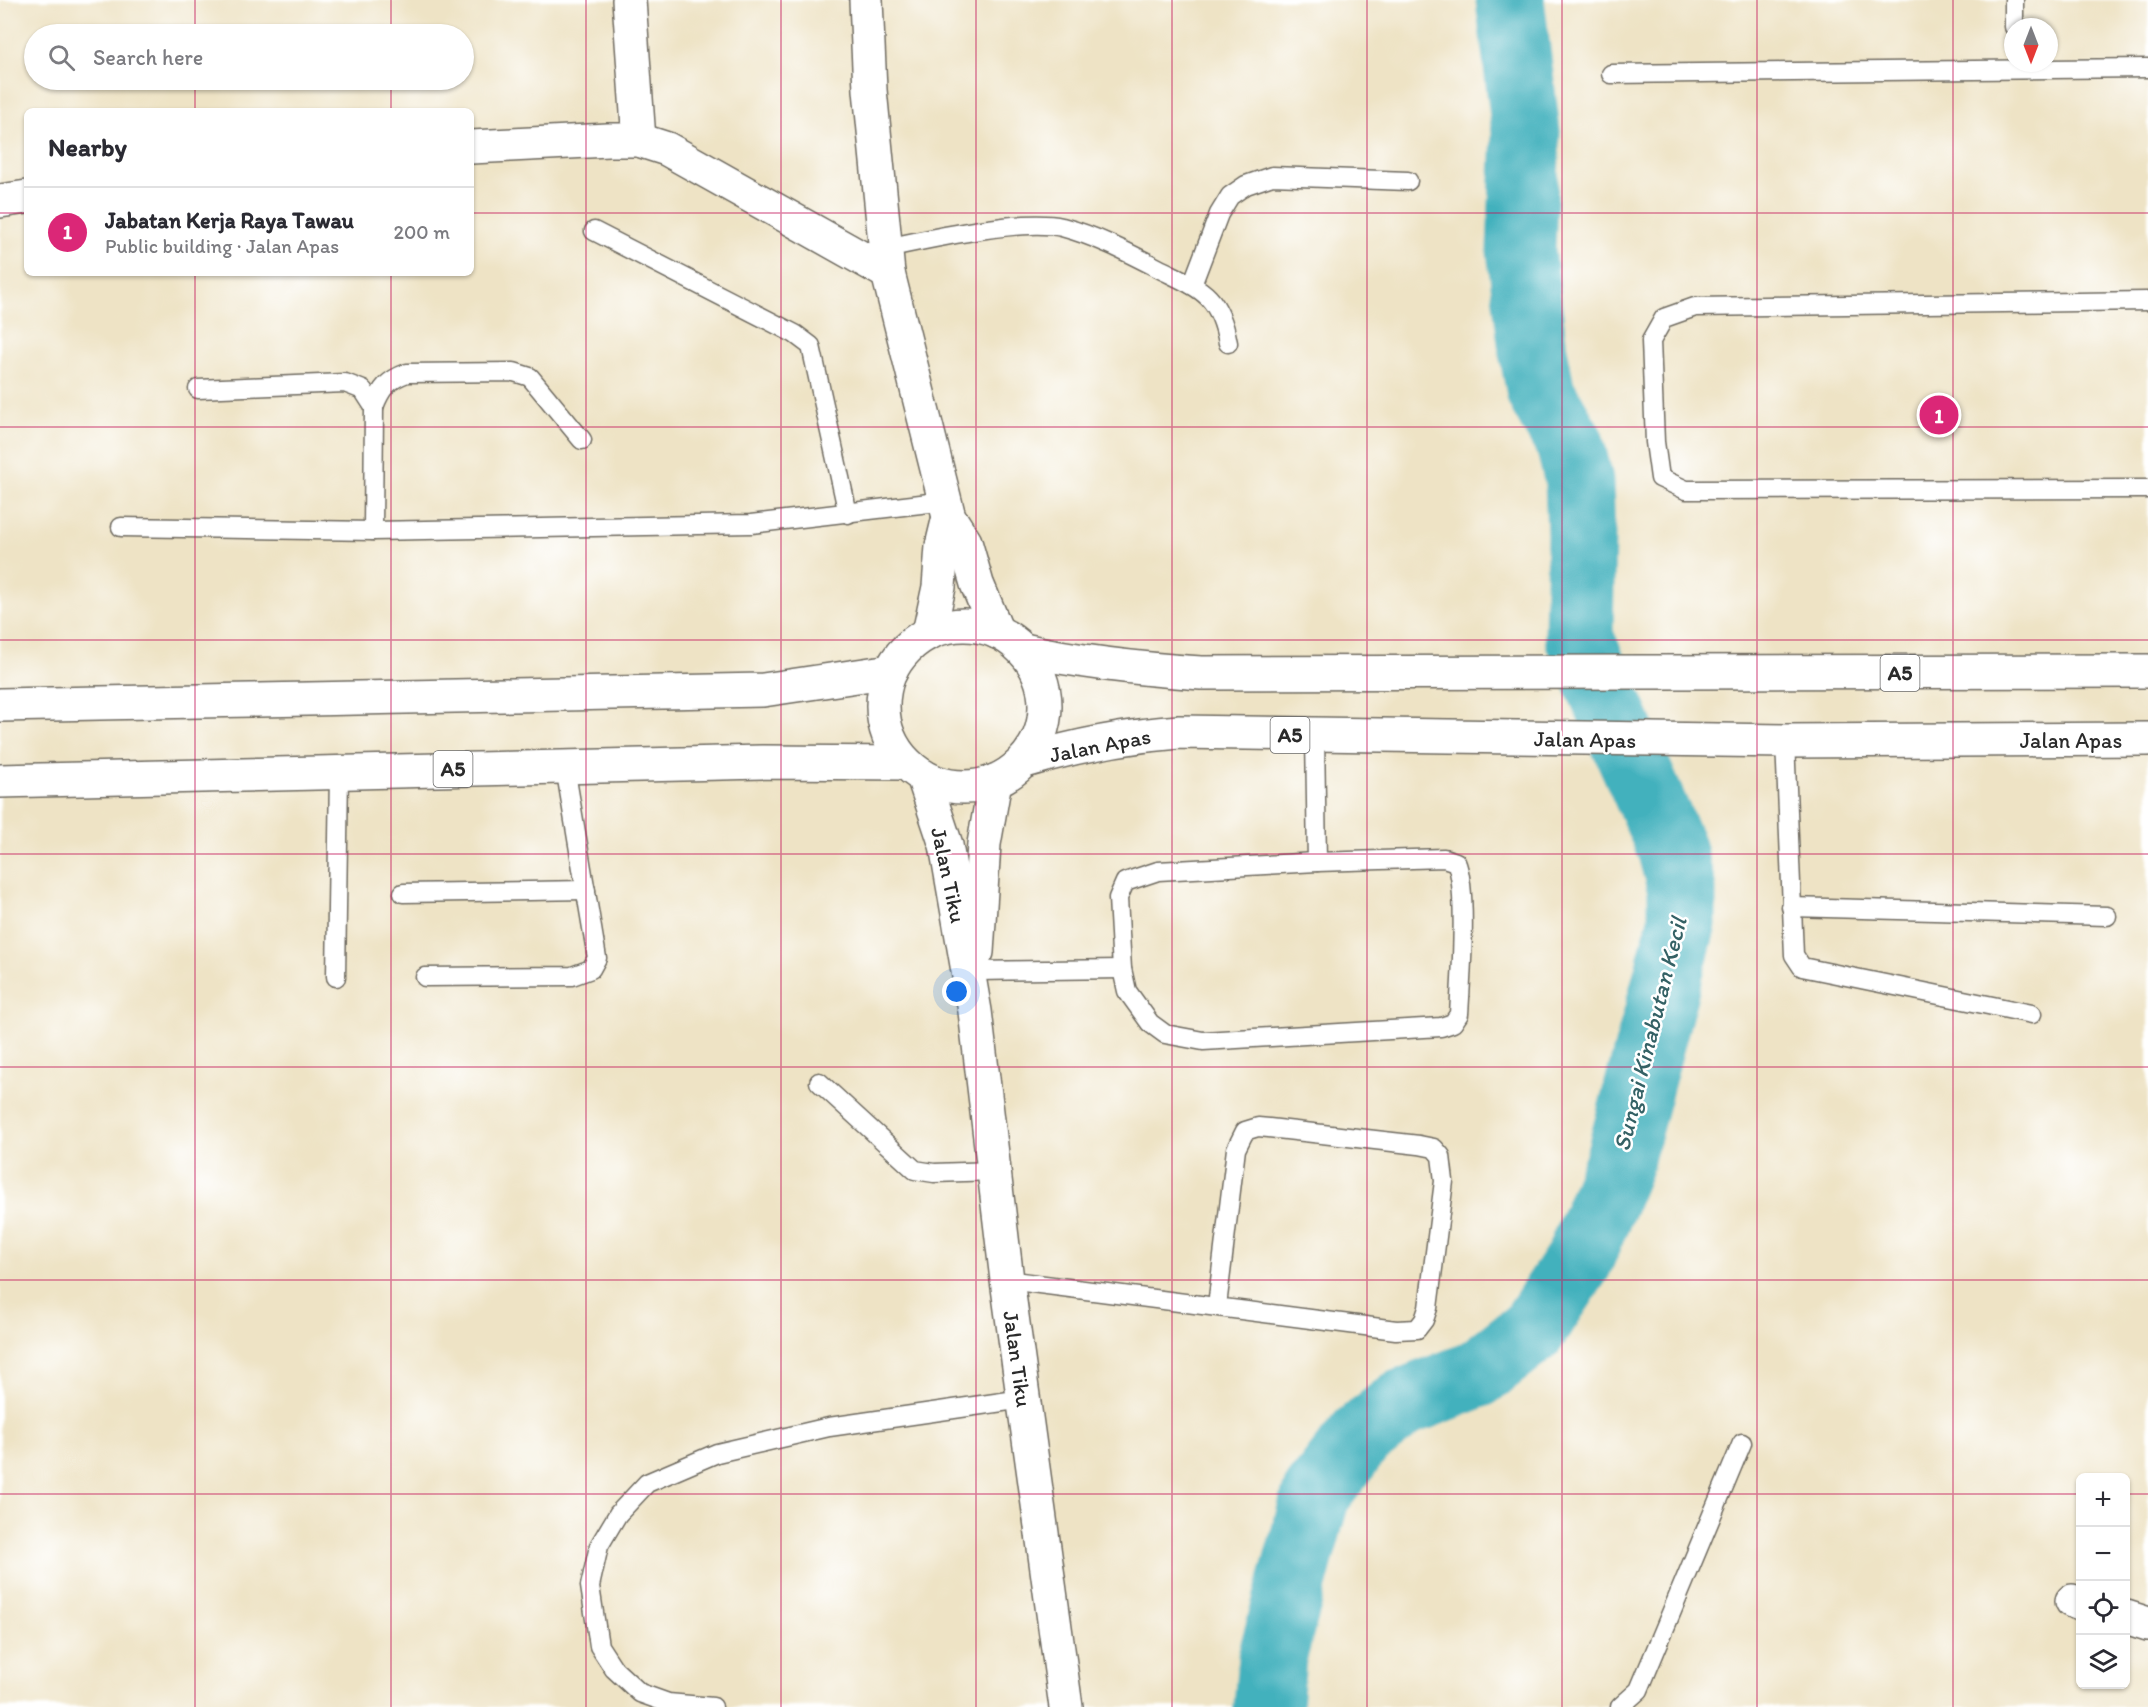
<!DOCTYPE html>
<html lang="en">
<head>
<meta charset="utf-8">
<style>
  body { margin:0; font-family:Itim,sans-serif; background:#f7f7f7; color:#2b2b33 }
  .controls { position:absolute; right:18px; bottom:18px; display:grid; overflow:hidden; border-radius:9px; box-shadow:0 2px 4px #0004 }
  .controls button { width:54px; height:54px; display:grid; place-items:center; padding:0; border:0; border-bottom:2px solid #e1e1e2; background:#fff; color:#2b2b33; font:30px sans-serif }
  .compass { position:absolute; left:2004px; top:18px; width:54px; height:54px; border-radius:50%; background:#fff; box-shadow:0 2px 4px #0004; rotate:180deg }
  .you { position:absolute; left:957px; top:992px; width:21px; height:21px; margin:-15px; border:4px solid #fff; border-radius:50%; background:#1a73e8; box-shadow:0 0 0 9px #1a73e833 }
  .badge { display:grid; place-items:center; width:39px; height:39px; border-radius:50%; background:#db2777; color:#fff; font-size:20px; font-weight:700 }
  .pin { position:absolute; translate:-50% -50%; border:3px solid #fff; box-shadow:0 2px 6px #0006 }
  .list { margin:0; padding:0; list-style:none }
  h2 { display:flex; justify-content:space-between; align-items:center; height:78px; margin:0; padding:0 24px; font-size:26px }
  h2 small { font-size:20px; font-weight:400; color:#7c7c81 }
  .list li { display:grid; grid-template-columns:39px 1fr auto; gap:18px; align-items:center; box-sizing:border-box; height:90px; padding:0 24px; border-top:2px solid #e1e1e2 }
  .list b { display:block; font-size:22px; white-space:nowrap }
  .list p { margin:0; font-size:20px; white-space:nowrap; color:#7c7c81 }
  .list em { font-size:20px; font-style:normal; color:#7c7c81 }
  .icon { flex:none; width:33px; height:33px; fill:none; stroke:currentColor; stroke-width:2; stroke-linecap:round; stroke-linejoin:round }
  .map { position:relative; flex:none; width:2148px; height:1707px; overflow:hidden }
  .search { position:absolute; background:#fff; box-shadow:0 2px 4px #0004; left:24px; top:24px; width:450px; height:66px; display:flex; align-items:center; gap:15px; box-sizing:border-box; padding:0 21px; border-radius:33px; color:#7c7c81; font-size:22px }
  .panel { position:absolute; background:#fff; box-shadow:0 2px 4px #0004; left:24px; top:108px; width:450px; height:168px; border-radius:9px }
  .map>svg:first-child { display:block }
</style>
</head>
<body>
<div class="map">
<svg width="2148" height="1707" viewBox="0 0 2148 1707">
  <rect width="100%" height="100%" fill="#fff"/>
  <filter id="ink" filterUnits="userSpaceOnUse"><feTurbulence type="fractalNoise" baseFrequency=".0167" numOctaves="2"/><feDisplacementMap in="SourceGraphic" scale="12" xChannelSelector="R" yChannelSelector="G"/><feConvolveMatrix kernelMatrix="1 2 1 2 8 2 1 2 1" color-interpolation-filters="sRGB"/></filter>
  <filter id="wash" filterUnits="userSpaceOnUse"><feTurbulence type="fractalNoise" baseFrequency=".008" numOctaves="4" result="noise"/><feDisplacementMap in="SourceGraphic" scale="24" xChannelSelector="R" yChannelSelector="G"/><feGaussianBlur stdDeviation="1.35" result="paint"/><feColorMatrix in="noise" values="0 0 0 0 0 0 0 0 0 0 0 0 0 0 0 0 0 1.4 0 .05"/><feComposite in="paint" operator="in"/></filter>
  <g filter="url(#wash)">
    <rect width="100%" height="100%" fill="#eee3c5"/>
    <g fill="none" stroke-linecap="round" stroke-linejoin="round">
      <path stroke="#42b1bd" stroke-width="69" d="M1268,1707L1272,1658L1316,1495L1361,1436L1403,1403L1477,1374L1532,1331L1579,1260L1618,1165L1682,923V890L1671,848L1579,637L1581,535L1579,481L1570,444L1541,393L1533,351L1521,250L1526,132L1510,0"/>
    </g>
  </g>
  <g filter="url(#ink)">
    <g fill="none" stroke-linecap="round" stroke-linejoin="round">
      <defs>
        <g id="lane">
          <path d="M2014,0V27"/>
          <path d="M1611,74L2148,68"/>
          <path d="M594,231L795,334L811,346L848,514"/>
          <path d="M886,248C929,239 1021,218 1062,227C1096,236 1127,252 1158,268C1200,289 1219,293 1228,343"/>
          <path d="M1192,285L1219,214L1230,196L1246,185L1272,176L1408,181"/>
          <path d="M2148,301L1695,307L1664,318L1651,341L1655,442L1660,478L1686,490L2148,489"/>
          <path d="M198,389L345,383L363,390L374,407L373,531"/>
          <path d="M374,407C381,388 388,380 407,373L514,372L530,377L582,440"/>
          <path d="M121,527L373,531L751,524L946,501"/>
          <path d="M1315,736L1317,862"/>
          <path d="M1785,741L1794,955L1802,967L2032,1014"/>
          <path d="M1444,858L1456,862C1468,888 1461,981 1459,1014L1453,1023L1441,1027L1203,1041L1165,1034L1150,1023L1127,991L1122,969L1118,898L1125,882L1158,871L1317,862Z"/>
          <path d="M403,893L586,890"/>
          <path d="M1791,907L2107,916"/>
          <path d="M976,971L1122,969"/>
          <path d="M336,977L339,772"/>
          <path d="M425,977L572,976L591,969L597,958L565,767"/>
          <path d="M819,1082L915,1170L934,1173L994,1171"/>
          <path d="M1007,1280L1396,1330L1417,1329L1424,1320L1428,1308L1444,1181L1441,1156L1434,1148L1419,1145L1269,1128L1258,1127L1245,1131L1236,1149L1217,1306"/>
          <path d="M713,1707L668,1703L640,1693L614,1669L599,1646L590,1586L599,1546L618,1514L647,1483L717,1453L829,1427L1023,1399"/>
          <path d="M1620,1707L1639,1690L1742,1443"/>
        </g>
        <g id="street">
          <path d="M629,0L639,140"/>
          <path d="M866,0L870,90L888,273L949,517L965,542L977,584L997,632"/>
          <path d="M471,147L608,140H639L667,149L888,273"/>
          <path d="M0,201L27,197"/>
          <path d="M929,633L939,587L942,546L949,517"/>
          <path d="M2072,1601L2080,1604"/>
          <path d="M2126,1617L2148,1624"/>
        </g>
        <g id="secondary">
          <path d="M923,776L946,845L975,1011L1007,1280L1066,1707"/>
          <path d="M977,952L984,844L995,781"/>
        </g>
        <g id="highway">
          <circle cx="964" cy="706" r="81"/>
          <path d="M1024,650C1083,663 1141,669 1201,673L2148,671"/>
          <path d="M0,705L763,690L891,671"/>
          <path d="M1025,761C1078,745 1124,736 1179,732L1785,741L2148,739"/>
          <path d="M0,781L762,762L906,763"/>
        </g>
      </defs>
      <use href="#lane" stroke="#6f6b61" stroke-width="21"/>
      <use href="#street" stroke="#6f6b61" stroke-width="36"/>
      <use href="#secondary" stroke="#6f6b61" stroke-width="36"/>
      <use href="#highway" stroke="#6f6b61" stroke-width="36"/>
      <use href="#lane" stroke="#fff" stroke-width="18"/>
      <use href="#street" stroke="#fff" stroke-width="33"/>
      <use href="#secondary" stroke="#fff" stroke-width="33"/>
      <use href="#highway" stroke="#fff" stroke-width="33"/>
    </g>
  </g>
  <path fill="none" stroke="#c2185b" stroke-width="1.5" stroke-opacity="0.55" d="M195,0V34M391,0V34M586,0V1707M781,0V1707M976,0V1707M1172,0V1707M1367,0V1707M1562,0V1707M1757,0V1707M1953,0V1707M195,80V111M391,80V111M0,213H27M471,213H2148M195,273V1707M391,273V1707M0,427H2148M0,640H2148M0,854H2148M0,1067H2148M0,1280H2148M0,1494H2080M2126,1494H2148"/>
  <g text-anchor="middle" stroke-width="5" stroke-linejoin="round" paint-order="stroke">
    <g fill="#fff" stroke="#6b6b6b" stroke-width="1.5">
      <rect x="1880.5" y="655" width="39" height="36" rx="4.5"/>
      <rect x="1270.5" y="717" width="39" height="36" rx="4.5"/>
      <rect x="433.5" y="751" width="39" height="36" rx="4.5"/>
    </g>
    <g font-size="21" font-weight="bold" fill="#2b2b2b">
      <text x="1900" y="680">A5</text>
      <text x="1290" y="742">A5</text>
      <text x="453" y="776">A5</text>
    </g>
    <g font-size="22" fill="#2b2b2b" stroke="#fff">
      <text transform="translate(1585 739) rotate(1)" y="8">Jalan Apas</text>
      <text x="2071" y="748">Jalan Apas</text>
      <text transform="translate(1100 745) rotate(-11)" y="8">Jalan Apas</text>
      <text transform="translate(949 875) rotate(78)" y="8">Jalan Tiku</text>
      <text transform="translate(1018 1359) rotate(82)" y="8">Jalan Tiku</text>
    </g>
    <g font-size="24" font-style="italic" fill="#346165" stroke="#fff">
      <text transform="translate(1650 1034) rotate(-76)" y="8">Sungai Kinabutan Kecil</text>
    </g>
  </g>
</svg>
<div class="controls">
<button>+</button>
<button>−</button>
<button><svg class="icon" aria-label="locate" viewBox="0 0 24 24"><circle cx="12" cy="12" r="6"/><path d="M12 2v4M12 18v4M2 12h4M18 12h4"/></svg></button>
<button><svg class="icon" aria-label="layers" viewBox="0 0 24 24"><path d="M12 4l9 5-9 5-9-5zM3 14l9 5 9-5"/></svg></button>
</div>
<svg class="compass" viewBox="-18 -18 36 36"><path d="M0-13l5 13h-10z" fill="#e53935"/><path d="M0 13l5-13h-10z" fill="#7c7c81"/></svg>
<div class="you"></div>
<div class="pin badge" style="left:1939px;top:415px">1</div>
<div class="search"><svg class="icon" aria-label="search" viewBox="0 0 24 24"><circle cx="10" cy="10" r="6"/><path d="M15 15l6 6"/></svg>Search here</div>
<section class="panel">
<h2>Nearby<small></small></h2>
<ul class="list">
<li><span class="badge">1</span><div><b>Jabatan Kerja Raya Tawau</b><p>Public building · Jalan Apas</p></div><em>200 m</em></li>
</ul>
</section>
</div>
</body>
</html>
